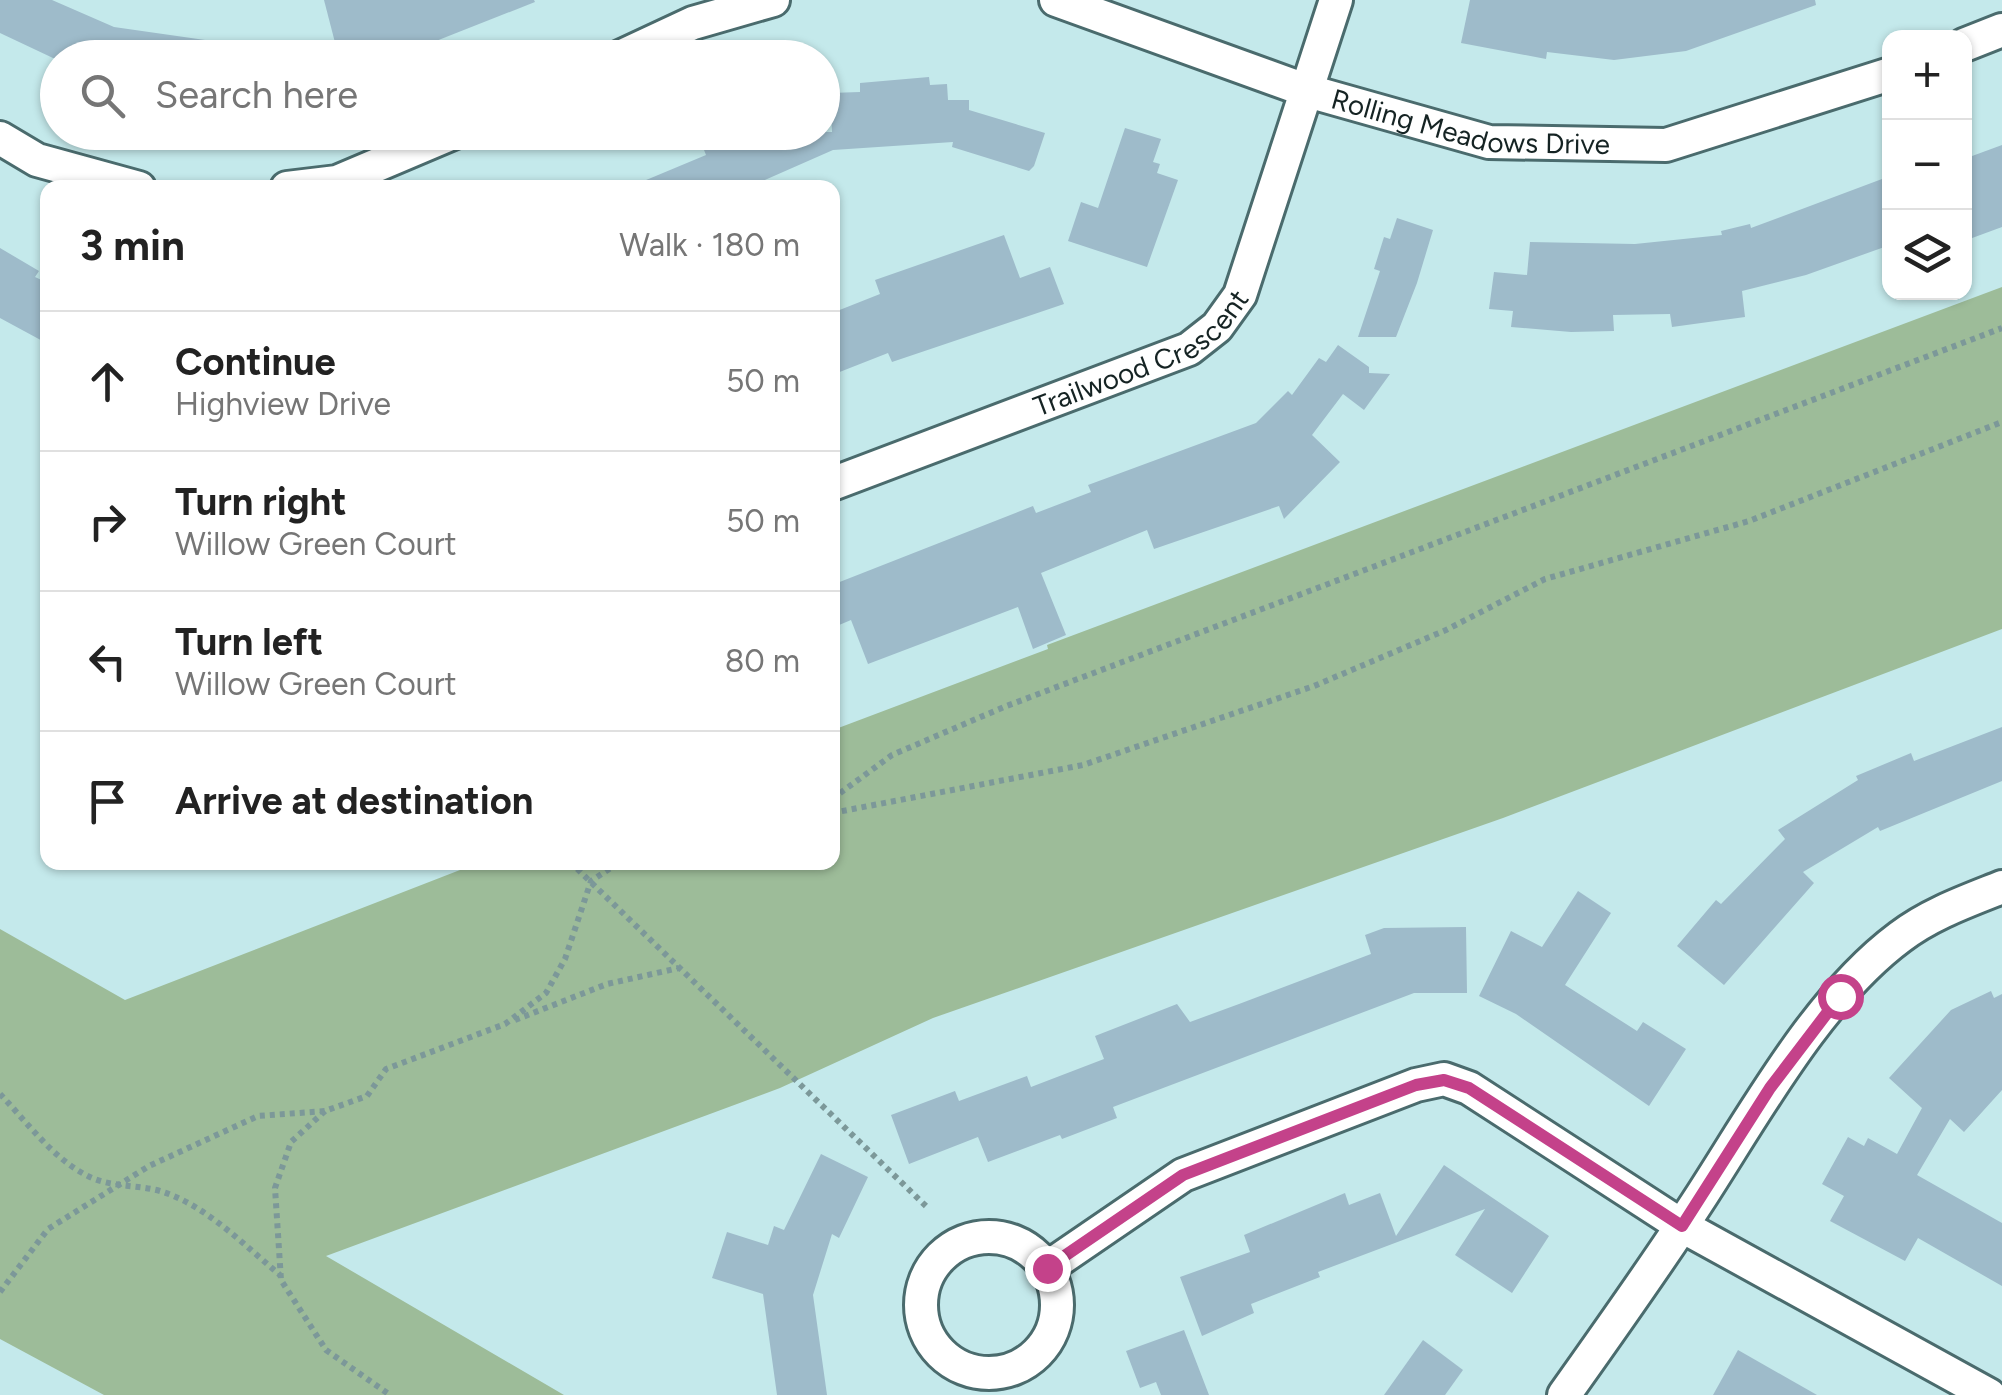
<!DOCTYPE html>
<html lang="en">
<head>
<meta charset="utf-8">
<style>
  body { margin:0; font-family:Figtree,sans-serif; background:#f2f2f2; color:#222 }
  .controls { position:absolute; right:30px; top:30px; display:grid; overflow:hidden; border-radius:20px; box-shadow:0 2px 8px #0004 }
  .controls button { width:90px; height:90px; display:grid; place-items:center; padding:0; border:0; border-bottom:2px solid #e0e0e0; background:#fff; color:#222; font:50px sans-serif }
  .stop { position:absolute; width:30px; height:30px; margin:-22px; border:8px solid #c4428a; border-radius:50%; background:#fff }
  .stop.end { background:#c4428a; border-color:#fff; box-shadow:0 2px 10px #0008 }
  .list { margin:0; padding:0; list-style:none }
  h2 { display:flex; justify-content:space-between; align-items:center; height:130px; margin:0; padding:0 40px; font-size:42px }
  h2 small { font-size:32px; font-weight:400; color:#767676 }
  .list li { display:grid; grid-template-columns:65px 1fr auto; gap:30px; align-items:center; box-sizing:border-box; height:140px; padding:0 40px; border-top:2px solid #e0e0e0 }
  .list b { display:block; font-size:38px; white-space:nowrap }
  .list p { margin:0; font-size:32px; white-space:nowrap; color:#767676 }
  .list em { font-size:32px; font-style:normal; color:#767676 }
  .icon { flex:none; width:55px; height:55px; fill:none; stroke:currentColor; stroke-width:2; stroke-linecap:round; stroke-linejoin:round }
  .map { position:relative; flex:none; width:2002px; height:1395px; overflow:hidden }
  .search { position:absolute; background:#fff; box-shadow:0 2px 8px #0004; left:40px; top:40px; width:800px; height:110px; display:flex; align-items:center; gap:25px; box-sizing:border-box; padding:0 35px; border-radius:55px; color:#767676; font-size:38px }
  .panel { position:absolute; background:#fff; box-shadow:0 2px 8px #0004; left:40px; top:180px; width:800px; height:690px; border-radius:20px }
  .map>svg:first-child { display:block }
</style>
</head>
<body>
<div class="map">
<svg width="2002" height="1395" viewBox="0 0 2002 1395">
  <rect width="100%" height="100%" fill="#c4e9eb"/>
  <path fill="#9dbc99" d="M2002,287V629L1503,818L933,1018L780,1088L326,1256L564,1395H104L0,1339V929L125,1000L478,863L832,862L833,730L1048,649L1047,645Z"/>
  <g fill="#9ebbca">
    <path d="M0,0H52L114,27L205,40L203,58H53L0,33Z"/>
    <path d="M324,0H534L535,2L393,58H339Z"/>
    <path d="M1470,0H1815L1816,5L1686,51L1614,60L1547,52L1546,59L1461,43Z"/>
    <path d="M929,77L930,85L947,84L948,100H969V110L1045,133L1034,166L1029,171L952,147L953,142L833,150L747,188H627L706,155L697,132H832L830,93L860,92V83Z"/>
    <path d="M1125,128L1161,139L1153,162L1160,164L1157,173L1178,180L1147,267L1068,241L1081,202L1098,208Z"/>
    <path d="M2002,145V227L1964,241V159Z"/>
    <path d="M1890,176V245L1806,275L1742,291L1745,317L1672,327L1670,314L1613,315L1614,331L1571,332L1511,327L1513,311L1489,309L1494,272L1527,275L1530,242L1635,244L1722,235L1721,231L1750,224L1751,228Z"/>
    <path d="M1397,218L1433,230L1417,283L1396,337H1358L1380,271L1374,269L1384,237L1390,239Z"/>
    <path d="M1004,235L1020,278L1050,267L1064,304L892,362L888,353L832,375V313L880,294L875,280Z"/>
    <path d="M0,248L39,271L35,277L48,283V344L0,318Z"/>
    <path d="M1338,345L1369,367V373L1390,374L1364,410L1343,394L1312,435L1340,462L1284,519L1279,506L1154,549L1147,530L1041,573L1066,635L1033,649L1018,607L868,664L851,620L832,628V585L1033,506L1036,513L1091,492L1088,485L1256,423L1288,391L1292,395L1319,358L1326,362Z"/>
    <path d="M2002,727V781L1880,831L1878,827L1803,872L1814,883L1724,985L1677,946L1716,900L1721,904L1785,839L1778,830L1858,780L1856,776L1911,753L1914,761Z"/>
    <path d="M1578,891L1611,913L1565,985L1637,1031L1643,1022L1686,1049L1649,1106L1516,1014L1479,996L1511,931L1542,947Z"/>
    <path d="M1466,927L1467,993H1414L1113,1107L1117,1118L1062,1139L1060,1135L988,1162L978,1137L909,1164L891,1115L955,1091L959,1101L1027,1076L1031,1087L1104,1059L1095,1036L1177,1004L1190,1022L1239,1004L1371,954L1365,935L1384,928Z"/>
    <path d="M1991,991L1994,998L2002,994V1090L1964,1132L1950,1119L1917,1175L2002,1223V1286L1918,1238L1905,1261L1830,1221L1844,1196L1822,1184L1848,1137L1864,1146L1868,1138L1897,1154L1922,1108L1889,1078L1951,1010Z"/>
    <path d="M821,1154L868,1177L839,1238L832,1234L813,1295L827,1395H777L763,1294L712,1278L727,1232L768,1245L774,1226L784,1230Z"/>
    <path d="M1444,1165L1549,1236L1512,1293L1455,1255L1485,1209L1318,1272L1320,1277L1251,1304L1254,1313L1202,1336L1180,1277L1250,1252L1244,1235L1345,1193L1349,1205L1380,1193L1396,1236Z"/>
    <path d="M1184,1330L1209,1395H1161L1156,1382L1140,1388L1126,1351Z"/>
    <path d="M1423,1340L1463,1370L1445,1395H1384Z"/>
    <path d="M1738,1350L1817,1395H1713Z"/>
  </g>
  <g fill="none" stroke-linecap="round" stroke-linejoin="round">
    <defs>
      <g id="street">
        <path id="s1" d="M1056,0L1308,91L1489,142L1666,145L1890,74"/>
        <path d="M1964,45L2002,30"/>
        <path d="M618,58L693,23L773,0"/>
        <path d="M0,138L37,160L139,188"/>
        <path d="M287,188L337,182L455,132"/>
        <path id="s2" d="M832,484L1189,349L1217,327L1240,295L1336,0"/>
        <circle cx="989" cy="1305" r="68"/>
        <path d="M1047,1268L1183,1175L1416,1085L1444,1079L1469,1088L1682,1226L1989,1395"/>
        <path d="M1564,1395C1611,1329 1658,1263 1702,1195C1757,1110 1818,998 1900,937C1930,914 1967,901 2002,887"/>
      </g>
    </defs>
    <use href="#street" stroke="#4a6b6d" stroke-width="38"/>
    <g stroke="#7c9899" stroke-width="6" stroke-dasharray="5 5" stroke-linecap="butt">
      <path d="M832,799L892,755L1004,707L2002,328"/>
      <path d="M832,813L1083,765L1314,686L1446,630L1545,579L1749,521L2002,422"/>
      <path d="M570,862L929,1209"/>
      <path d="M515,1020L607,984L679,968"/>
      <path d="M0,1094C26,1121 51,1156 84,1174C108,1188 135,1184 160,1191C206,1205 244,1245 280,1275"/>
      <path d="M325,1111L291,1142L275,1188L281,1280L326,1350L390,1395"/>
      <path d="M0,1292L48,1229L149,1166L258,1116L325,1111L367,1096L386,1069L505,1024L546,993L565,959L591,881L620,862"/>
    </g>
    <use href="#street" stroke="#fff" stroke-width="32"/>
  </g>
  <g fill="none" stroke-linecap="round" stroke-linejoin="round">
    <path stroke="#c4428a" stroke-width="12" d="M1047,1268L1183,1175L1416,1085L1444,1080L1469,1088L1682,1226L1770,1088L1840,996"/>
  </g>
  <g text-anchor="middle" stroke-width="9" stroke-linejoin="round" paint-order="stroke">
    <g font-size="28" fill="#152323" stroke="#d1f6f8">
      <text dy="10" stroke="none"><textPath href="#s1" startOffset="435">Rolling Meadows Drive</textPath></text>
      <text dy="10" stroke="none"><textPath href="#s2" startOffset="338">Trailwood Crescent</textPath></text>
    </g>
  </g>
</svg>
<div class="controls">
<button>+</button>
<button>−</button>
<button><svg class="icon" aria-label="layers" viewBox="0 0 24 24"><path d="M12 4l9 5-9 5-9-5zM3 14l9 5 9-5"/></svg></button>
</div>
<div class="stop" style="left:1840px;top:996px"></div>
<div class="stop end" style="left:1047px;top:1268px"></div>
<div class="search"><svg class="icon" aria-label="search" viewBox="0 0 24 24"><circle cx="10" cy="10" r="6"/><path d="M15 15l6 6"/></svg>Search here</div>
<section class="panel">
<h2>3 min<small>Walk · 180 m</small></h2>
<ul class="list">
<li><svg class="icon" aria-label="ahead" viewBox="0 0 24 24"><path d="M12 20V5M6 11l6-6 6 6"/></svg><div><b>Continue</b><p>Highview Drive</p></div><em>50 m</em></li>
<li><svg class="icon" aria-label="right" viewBox="0 0 24 24"><path d="M7 20v-9h11M14 6l5 5-5 5"/></svg><div><b>Turn right</b><p>Willow Green Court</p></div><em>50 m</em></li>
<li><svg class="icon" aria-label="left" viewBox="0 0 24 24"><path d="M17 20v-9H6M10 6l-5 5 5 5"/></svg><div><b>Turn left</b><p>Willow Green Court</p></div><em>80 m</em></li>
<li><svg class="icon" aria-label="arrive" viewBox="0 0 24 24"><path d="M6 21V4h12l-3 4 3 4H6"/></svg><div><b>Arrive at destination</b></div></li>
</ul>
</section>
</div>
</body>
</html>
